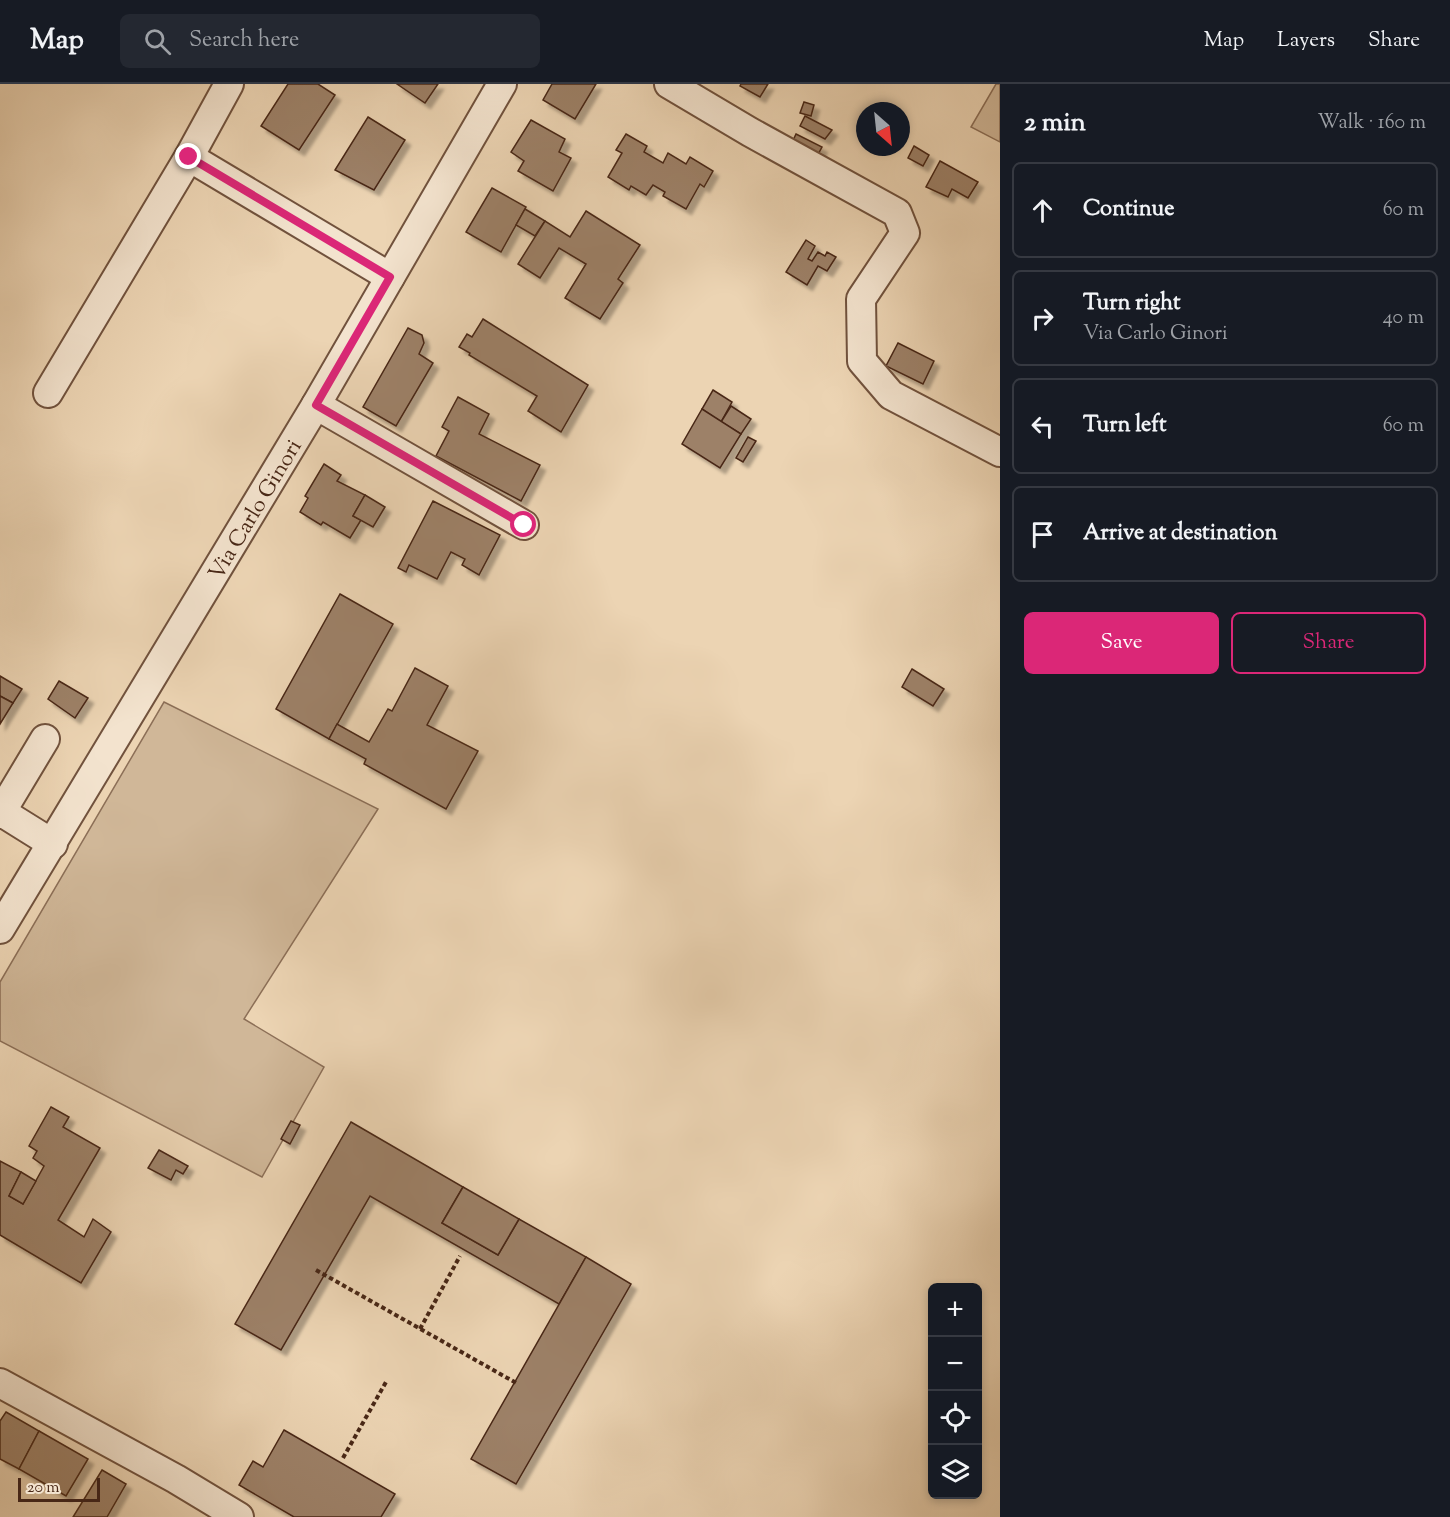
<!DOCTYPE html>
<html lang="en">
<head>
<meta charset="utf-8">
<style>
  body { margin:0; font-family:"Sorts Mill Goudy",serif; background:#242831; color:#f1f3f6 }
  .controls { position:absolute; right:18px; bottom:18px; display:grid; overflow:hidden; border-radius:9px; box-shadow:0 3px 9px #0003 }
  .controls button { width:54px; height:54px; display:grid; place-items:center; padding:0; border:0; border-bottom:2px solid #363941; background:#171b24; color:#f1f3f6; font:30px sans-serif }
  .compass { position:absolute; left:856px; top:18px; width:54px; height:54px; border-radius:50%; background:#171b24; box-shadow:0 3px 9px #0003; rotate:153deg }
  .scale { position:absolute; left:18px; bottom:15px; width:82px; box-sizing:border-box; padding-left:6px; border:3px solid #482716; border-top:0; font-size:16px; line-height:21px; white-space:nowrap; color:#482716; -webkit-text-stroke:4px #f3e3ce; paint-order:stroke }
  .stop { position:absolute; width:18px; height:18px; margin:-14px; border:4px solid #db2777; border-radius:50%; background:#fff }
  .stop.end { background:#db2777; border-color:#fff; box-shadow:0 2px 6px #0008 }
  .list { margin:0; padding:0; list-style:none }
  h2 { display:flex; justify-content:space-between; align-items:center; height:78px; margin:0; padding:0 24px; font-size:26px }
  h2 small { font-size:20px; font-weight:400; color:#9ea1a6 }
  .list li { display:grid; grid-template-columns:39px 1fr auto; gap:18px; align-items:center; box-sizing:border-box; height:96px; margin:0 12px 12px; padding:0 12px; border:2px solid #363941; border-radius:9px }
  .list b { display:block; font-size:22px; white-space:nowrap }
  .list p { margin:0; font-size:20px; white-space:nowrap; color:#9ea1a6 }
  .list em { font-size:20px; font-style:normal; color:#9ea1a6 }
  .actions { display:flex; gap:12px; padding:18px 24px }
  .actions a { flex:1; padding:14px 0; border:2px solid #db2777; border-radius:9px; text-align:center; font-size:21px; color:#db2777 }
  .actions .main { background:#db2777; color:#fff }
  .icon { flex:none; width:33px; height:33px; fill:none; stroke:currentColor; stroke-width:2; stroke-linecap:round; stroke-linejoin:round }
  .map { position:relative; flex:none; width:1000px; height:1433px; overflow:hidden }
  header { display:flex; align-items:center; gap:36px; box-sizing:border-box; height:84px; padding:0 30px; background:#171b24; border-bottom:2px solid #363941 }
  header strong { font-size:28px }
  nav { display:flex; gap:33px; margin-inline-start:auto; font-size:21px }
  .search { width:420px; height:54px; background:#242831; display:flex; align-items:center; gap:15px; box-sizing:border-box; padding:0 21px; border-radius:9px; color:#9ea1a6; font-size:22px }
  main { display:flex }
  aside { flex:1; background:#171b24 }
  .map>svg:first-child { display:block }
</style>
</head>
<body>
<header>
<strong>Map</strong>
<div class="search"><svg class="icon" aria-label="search" viewBox="0 0 24 24"><circle cx="10" cy="10" r="6"/><path d="M15 15l6 6"/></svg>Search here</div>
<nav><a>Map</a><a>Layers</a><a>Share</a></nav>
</header>
<main>
<div class="map">
<svg width="1000" height="1433" viewBox="0 0 1000 1433">
  <defs>
    <filter id="shadow"><feDropShadow dx="5.5" dy="5.5" stdDeviation="1.5" flood-color="#0004"/></filter>
  </defs>
  <rect width="100%" height="100%" fill="#ecd4b3"/>
  <filter id="stains"><feTurbulence type="fractalNoise" baseFrequency=".00333" numOctaves="4"/><feColorMatrix values="0 0 0 0 .2 0 0 0 0 .09 0 0 0 0 .02 0 0 0 .5 -.17"/></filter>
  <radialGradient id="worn" r=".72"><stop offset=".6" stop-color="#630" stop-opacity="0"/><stop offset="1" stop-color="#630" stop-opacity=".3"/></radialGradient>
  <g fill="#d0b798" stroke="#8c6f57" stroke-width="1.5">
    <path d="M996,0H1000V58L971,43Z"/>
    <path d="M164,618L378,725L244,935L324,983L262,1093L0,957V898Z"/>
  </g>
  <g fill="#9d8168" stroke="#482716" stroke-width="1.5" filter="url(#shadow)">
    <path d="M288,0H318L335,11L299,66L261,42Z"/>
    <path d="M397,0H438L425,19Z"/>
    <path d="M552,0H596L575,35L543,16Z"/>
    <path d="M741,0H768L760,13L740,2Z"/>
    <path d="M804,18L814,21L811,32L800,29Z"/>
    <path d="M805,32L832,46L825,55L800,42Z"/>
    <path d="M368,33L405,56L374,106L335,86Z"/>
    <path d="M531,36L565,55L559,68L571,74L553,107L518,87L524,77L511,68Z"/>
    <path d="M626,50L647,62L644,68L663,79L668,69L686,80L690,73L713,87L704,103L700,100L686,125L663,112L665,108L653,101L646,111L631,102L629,106L608,93L622,69L616,66Z"/>
    <path d="M796,50L822,63L816,74L791,61Z"/>
    <path d="M914,62L929,71L923,82L908,74Z"/>
    <path d="M940,77L978,98L968,114L952,105L948,113L926,103Z"/>
    <path d="M492,104L526,123L501,168L466,148Z"/>
    <path d="M525,125L545,137L535,152L516,141Z"/>
    <path d="M586,127L640,161L618,195L623,199L600,235L565,214L586,180L559,164L540,194L518,180L545,137L570,153Z"/>
    <path d="M806,156L815,162L808,175L812,177L818,168L825,172L827,168L836,173L827,187L818,182L807,201L786,188Z"/>
    <path d="M483,235L588,301L561,348L528,327L537,312L469,271L470,269L459,263L467,250L472,253Z"/>
    <path d="M408,244L422,251L424,259L419,270L433,279L396,342L363,323Z"/>
    <path d="M898,259L934,277L923,300L886,282Z"/>
    <path d="M713,306L732,318L721,338L702,325Z"/>
    <path d="M458,313L489,330L479,350L540,381L521,417L436,372L449,347L442,343Z"/>
    <path d="M731,322L751,335L741,350L721,338Z"/>
    <path d="M702,325L741,350L720,384L682,360Z"/>
    <path d="M748,353L756,357L743,378L736,374Z"/>
    <path d="M324,380L341,391L337,397L365,411L353,432L361,436L350,454L323,438L321,441L300,428L308,414L305,412Z"/>
    <path d="M365,411L385,423L373,443L353,432Z"/>
    <path d="M433,417L500,451L479,491L462,481L465,475L451,468L437,495L409,481L406,488L398,484Z"/>
    <path d="M340,510L393,540L329,655L276,625Z"/>
    <path d="M415,584L448,602L427,641L478,667L446,725L364,680L366,675L329,655L337,640L369,658L388,625L392,627Z"/>
    <path d="M912,585L944,605L933,622L902,603Z"/>
    <path d="M0,592L22,605L13,619L0,612Z"/>
    <path d="M59,597L88,614L75,634L48,615Z"/>
    <path d="M0,612L13,619L0,640Z"/>
    <path d="M51,1023L69,1033L63,1043L100,1064L58,1136L84,1153L93,1135L111,1148L81,1199L0,1151V1077L21,1088L9,1112L23,1120L44,1082L33,1074L37,1067L29,1062Z"/>
    <path d="M291,1037L300,1041L290,1060L281,1055Z"/>
    <path d="M351,1038L463,1103L442,1139L498,1171L519,1135L586,1173L559,1220L370,1112L281,1266L235,1240Z"/>
    <path d="M159,1066L188,1082L183,1090L176,1086L171,1096L148,1084Z"/>
    <path d="M21,1088L36,1097L23,1120L9,1112Z"/>
    <path d="M463,1103L519,1135L498,1171L442,1139Z"/>
    <path d="M586,1173L631,1200L516,1400L471,1375Z"/>
    <path d="M6,1328L39,1347L19,1385L0,1375V1337Z"/>
    <path d="M284,1346L395,1410L381,1433H294L239,1401L253,1377L263,1383Z"/>
    <path d="M39,1347L88,1375L66,1412L19,1385Z"/>
    <path d="M102,1386L126,1400L107,1433H73Z"/>
  </g>
  <g fill="none" stroke-linecap="round" stroke-linejoin="round">
    <defs>
      <g id="minor">
        <path d="M229,0L189,73L390,193"/>
        <path d="M669,0L750,48L897,129L905,149L861,215L862,277L891,311L1000,368"/>
        <path d="M48,309L189,73"/>
        <path d="M316,321L524,441"/>
        <path d="M0,727L53,760"/>
        <path d="M0,730L45,655"/>
        <path d="M0,845L316,321L502,0"/>
        <path d="M0,1299L176,1395L239,1433"/>
      </g>
    </defs>
    <use href="#minor" stroke="#71523d" stroke-width="32"/>
    <g stroke="#482716" stroke-width="4" stroke-dasharray="4.5 3" stroke-linecap="butt">
      <path d="M316,1186L518,1300"/>
      <path d="M420,1245L460,1172"/>
      <path d="M343,1374L386,1298"/>
    </g>
    <use href="#minor" stroke="#f3e3ce" stroke-width="28"/>
  </g>
  <g fill="none" stroke-linecap="round" stroke-linejoin="round">
    <path stroke="#db2777" stroke-width="8" d="M189,73L390,193L316,321L524,441"/>
  </g>
  <g text-anchor="middle" stroke-width="5" stroke-linejoin="round" paint-order="stroke">
    <g font-size="22" fill="#482716" stroke="#f3e3ce">
      <text transform="translate(254 425) rotate(-59)" y="8">Via Carlo Ginori</text>
    </g>
  </g>
  <rect width="100%" height="100%" filter="url(#stains)"/>
  <rect width="100%" height="100%" fill="url(#worn)"/>
</svg>
<div class="controls">
<button>+</button>
<button>−</button>
<button><svg class="icon" aria-label="locate" viewBox="0 0 24 24"><circle cx="12" cy="12" r="6"/><path d="M12 2v4M12 18v4M2 12h4M18 12h4"/></svg></button>
<button><svg class="icon" aria-label="layers" viewBox="0 0 24 24"><path d="M12 4l9 5-9 5-9-5zM3 14l9 5 9-5"/></svg></button>
</div>
<svg class="compass" viewBox="-18 -18 36 36"><path d="M0-13l5 13h-10z" fill="#e53935"/><path d="M0 13l5-13h-10z" fill="#9ea1a6"/></svg>
<div class="scale">20 m</div>
<div class="stop" style="left:524px;top:441px"></div>
<div class="stop end" style="left:189px;top:73px"></div>
</div>
<aside>
<h2>2 min<small>Walk · 160 m</small></h2>
<ul class="list">
<li><svg class="icon" aria-label="ahead" viewBox="0 0 24 24"><path d="M12 20V5M6 11l6-6 6 6"/></svg><div><b>Continue</b></div><em>60 m</em></li>
<li><svg class="icon" aria-label="right" viewBox="0 0 24 24"><path d="M7 20v-9h11M14 6l5 5-5 5"/></svg><div><b>Turn right</b><p>Via Carlo Ginori</p></div><em>40 m</em></li>
<li><svg class="icon" aria-label="left" viewBox="0 0 24 24"><path d="M17 20v-9H6M10 6l-5 5 5 5"/></svg><div><b>Turn left</b></div><em>60 m</em></li>
<li><svg class="icon" aria-label="arrive" viewBox="0 0 24 24"><path d="M6 21V4h12l-3 4 3 4H6"/></svg><div><b>Arrive at destination</b></div></li>
</ul>
<div class="actions"><a class="main">Save</a><a>Share</a></div>
</aside>
</main>
</body>
</html>
